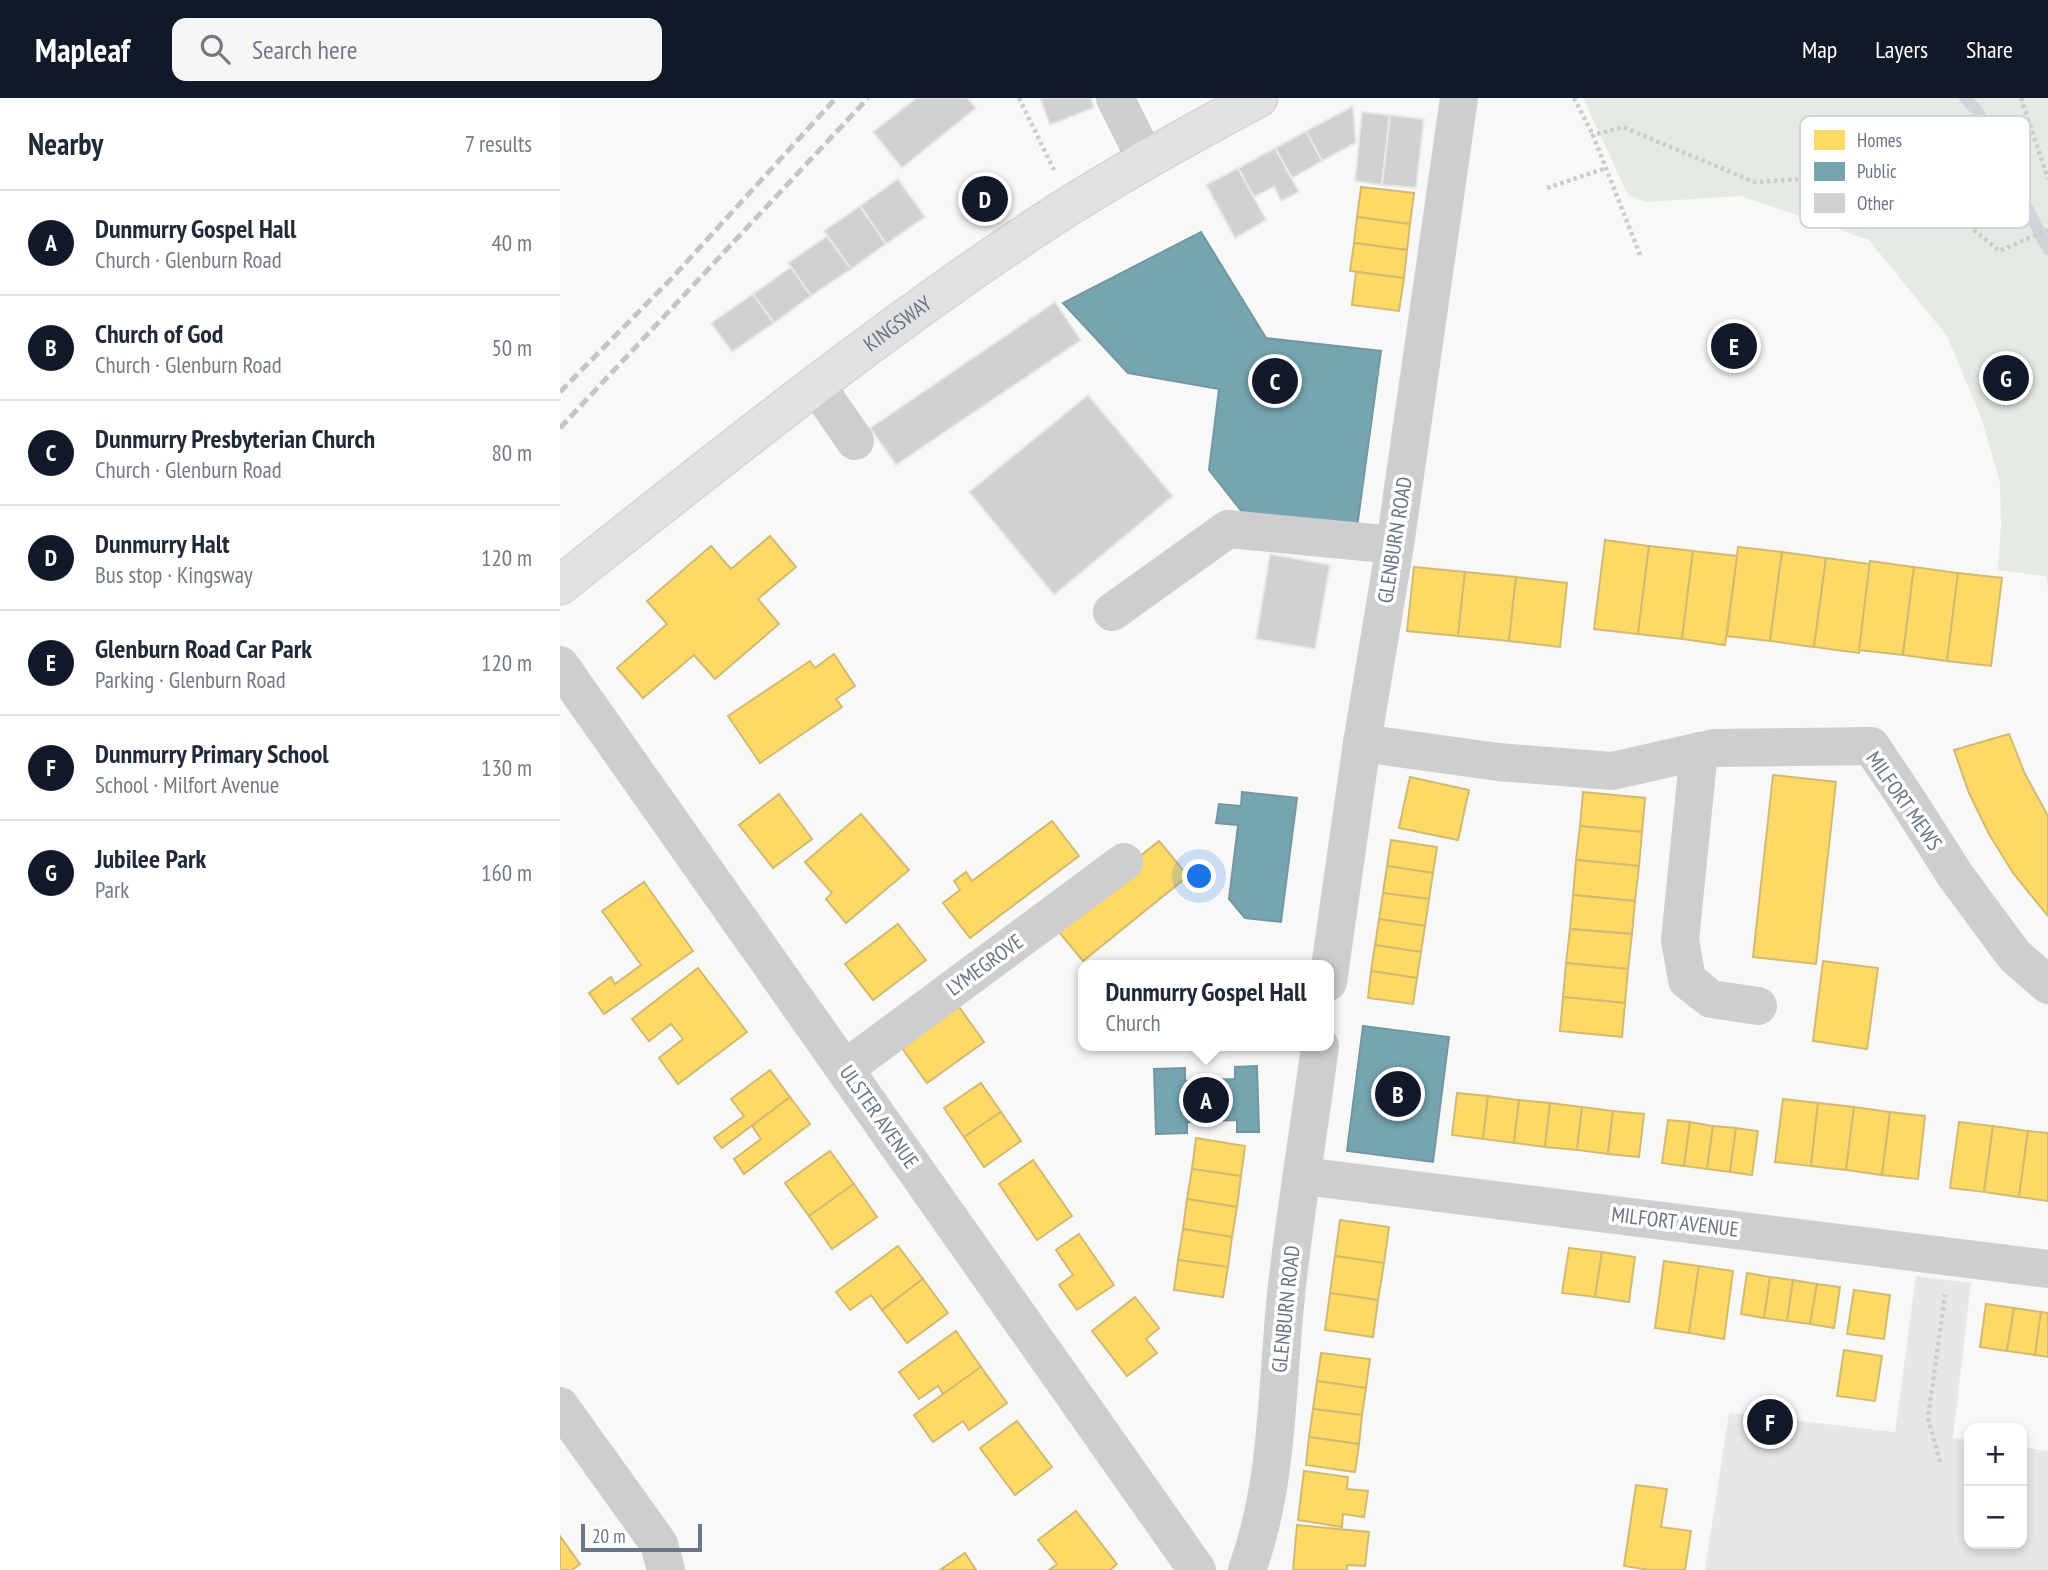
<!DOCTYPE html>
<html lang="en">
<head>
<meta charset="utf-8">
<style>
  body { margin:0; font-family:"PT Sans Narrow",sans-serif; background:#f6f6f7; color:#1f2937 }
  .controls { position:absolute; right:21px; bottom:21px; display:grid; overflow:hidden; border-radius:14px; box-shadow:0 4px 10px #0003 }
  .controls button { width:63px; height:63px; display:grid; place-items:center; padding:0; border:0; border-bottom:2px solid #e0e1e3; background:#fff; color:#1f2937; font:35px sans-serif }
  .scale { position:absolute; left:21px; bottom:18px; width:121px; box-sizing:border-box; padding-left:7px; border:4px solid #687686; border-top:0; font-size:19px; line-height:24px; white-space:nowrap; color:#687686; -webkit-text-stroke:5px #fff; paint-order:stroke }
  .you { position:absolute; left:640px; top:779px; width:24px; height:24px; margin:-18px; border:5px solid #fff; border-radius:50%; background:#1a73e8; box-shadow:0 0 0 10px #1a73e833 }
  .badge { display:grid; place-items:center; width:46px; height:46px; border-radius:50%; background:#111827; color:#fff; font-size:23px; font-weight:700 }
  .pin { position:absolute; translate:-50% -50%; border:4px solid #fff; box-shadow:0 2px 7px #0006 }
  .popup { position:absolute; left:518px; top:862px; width:256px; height:91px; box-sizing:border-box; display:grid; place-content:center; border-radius:14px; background:#fff; filter:drop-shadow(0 2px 5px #0005); font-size:23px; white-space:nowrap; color:#747a83 }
  .popup b { font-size:26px; color:#1f2937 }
  .popup::after { content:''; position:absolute; left:50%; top:100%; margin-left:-14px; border:14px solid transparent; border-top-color:#fff }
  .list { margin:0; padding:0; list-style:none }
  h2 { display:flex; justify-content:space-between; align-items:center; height:91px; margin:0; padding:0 28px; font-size:30px }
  h2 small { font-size:23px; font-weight:400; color:#747a83 }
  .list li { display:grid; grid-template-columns:46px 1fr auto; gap:21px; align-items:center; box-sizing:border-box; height:105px; padding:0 28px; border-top:2px solid #e0e1e3 }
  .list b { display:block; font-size:26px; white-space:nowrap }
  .list p { margin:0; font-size:23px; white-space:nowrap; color:#747a83 }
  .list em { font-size:23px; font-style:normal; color:#747a83 }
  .icon { flex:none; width:38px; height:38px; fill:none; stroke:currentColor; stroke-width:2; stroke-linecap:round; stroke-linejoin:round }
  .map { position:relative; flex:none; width:1488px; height:1472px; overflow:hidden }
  header { display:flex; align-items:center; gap:42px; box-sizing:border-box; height:98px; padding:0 35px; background:#111827; color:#fff }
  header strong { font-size:33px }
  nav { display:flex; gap:38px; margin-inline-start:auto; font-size:24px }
  .search { width:490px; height:63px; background:#f6f6f7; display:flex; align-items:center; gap:18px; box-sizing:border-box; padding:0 24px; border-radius:14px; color:#747a83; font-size:26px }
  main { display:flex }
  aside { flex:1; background:#fff }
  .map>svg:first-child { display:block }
</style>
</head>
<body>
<header>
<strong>Mapleaf</strong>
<div class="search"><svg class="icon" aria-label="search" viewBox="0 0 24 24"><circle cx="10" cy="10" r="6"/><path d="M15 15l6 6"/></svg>Search here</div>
<nav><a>Map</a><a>Layers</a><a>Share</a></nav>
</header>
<main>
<aside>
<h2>Nearby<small>7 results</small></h2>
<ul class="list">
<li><span class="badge">A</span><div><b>Dunmurry Gospel Hall</b><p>Church · Glenburn Road</p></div><em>40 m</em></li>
<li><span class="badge">B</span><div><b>Church of God</b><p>Church · Glenburn Road</p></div><em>50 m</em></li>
<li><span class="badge">C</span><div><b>Dunmurry Presbyterian Church</b><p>Church · Glenburn Road</p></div><em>80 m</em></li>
<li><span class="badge">D</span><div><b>Dunmurry Halt</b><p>Bus stop · Kingsway</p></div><em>120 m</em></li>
<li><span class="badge">E</span><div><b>Glenburn Road Car Park</b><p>Parking · Glenburn Road</p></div><em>120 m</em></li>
<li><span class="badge">F</span><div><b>Dunmurry Primary School</b><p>School · Milfort Avenue</p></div><em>130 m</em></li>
<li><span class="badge">G</span><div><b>Jubilee Park</b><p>Park</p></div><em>160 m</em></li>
</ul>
</aside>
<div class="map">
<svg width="1488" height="1472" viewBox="0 0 1488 1472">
  <rect width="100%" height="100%" fill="#f8f8f7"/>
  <path fill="#e6e8e8" d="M1356,1178L1411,1185L1393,1340L1409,1342V1446H1462V1349L1488,1353V1472H1145L1169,1315L1335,1334Z"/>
  <path fill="#e6eae4" d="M1023,0H1488V490L1486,478L1438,472L1441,425L1440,385L1422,322L1387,238L1309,142L1181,98L1086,104L1068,97Z"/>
  <g fill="#ffd966" stroke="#d2bb70" stroke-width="2">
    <path d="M801,89L854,95L850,126L797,119Z"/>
    <path d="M797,119L850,126L847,152L794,145Z"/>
    <path d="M794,145L847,152L844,180L790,173Z"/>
    <path d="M796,174L844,180L839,213L792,207Z"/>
    <path d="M210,438L236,469L198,501L219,526L155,581L134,557L83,600L57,570L107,526L87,503L151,448L171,471Z"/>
    <path d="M1045,442L1089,448L1078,536L1034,531Z"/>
    <path d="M1089,448L1133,453L1122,541L1078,536Z"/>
    <path d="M1178,449L1222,454L1210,543L1167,538Z"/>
    <path d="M1133,453L1177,458L1165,547L1122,541Z"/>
    <path d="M1222,454L1266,460L1254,549L1210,543Z"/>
    <path d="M1266,460L1310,466L1299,555L1254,549Z"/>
    <path d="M1310,463L1354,469L1343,557L1299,552Z"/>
    <path d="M854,469L905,474L898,538L847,533Z"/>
    <path d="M1354,469L1398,475L1387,563L1343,557Z"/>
    <path d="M905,474L956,479L949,543L898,538Z"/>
    <path d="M1398,475L1442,480L1431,568L1387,563Z"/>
    <path d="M956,479L1007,485L1000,549L949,543Z"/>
    <path d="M274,556L295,588L276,601L282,609L200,665L168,618L250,563L255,570Z"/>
    <path d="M1449,636L1465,676L1488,718V818L1453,775L1429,736L1409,695L1394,652Z"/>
    <path d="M1213,677L1276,684L1256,866L1193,859Z"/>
    <path d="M850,679L909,692L898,742L839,730Z"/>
    <path d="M1023,694L1085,700L1082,734L1020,728Z"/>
    <path d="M219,696L252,741L213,770L179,727Z"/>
    <path d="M301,716L349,772L286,825L266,801L272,795L245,764Z"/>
    <path d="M492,723L519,758L410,840L383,805L400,792L394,783L406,774L412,783Z"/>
    <path d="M1020,728L1082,734L1079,768L1016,762Z"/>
    <path d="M831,742L877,749L873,775L827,768Z"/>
    <path d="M599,743L628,778L523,863L494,828Z"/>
    <path d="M1016,762L1079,768L1075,803L1013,797Z"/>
    <path d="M827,768L873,775L869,801L823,795Z"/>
    <path d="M84,784L133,853L44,916L29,895L51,879L55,886L81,867L42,813Z"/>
    <path d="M823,795L869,801L865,828L819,821Z"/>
    <path d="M1013,797L1075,803L1072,836L1010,831Z"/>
    <path d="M819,821L865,828L861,854L815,847Z"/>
    <path d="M338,826L366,862L313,902L285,866Z"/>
    <path d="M1010,831L1072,836L1068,871L1006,865Z"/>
    <path d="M815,847L861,854L857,880L811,873Z"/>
    <path d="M1263,863L1318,870L1307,951L1253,943Z"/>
    <path d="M1006,865L1068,871L1065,905L1003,899Z"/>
    <path d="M138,870L187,934L118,986L99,960L123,941L111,926L89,943L72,921Z"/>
    <path d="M811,873L857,880L853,906L808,900Z"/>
    <path d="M392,899L424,944L367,985L334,939Z"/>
    <path d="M1003,899L1065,905L1062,939L1000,933Z"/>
    <path d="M210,972L230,999L162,1050L154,1040L184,1018L171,1001Z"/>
    <path d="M421,985L441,1014L404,1039L384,1010Z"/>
    <path d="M897,995L928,998L923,1041L892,1037Z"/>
    <path d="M928,998L959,1002L954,1045L923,1041Z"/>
    <path d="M230,999L250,1026L184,1076L174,1061L201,1041L192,1028Z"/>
    <path d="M1223,1001L1258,1005L1251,1068L1215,1064Z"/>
    <path d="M959,1002L990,1005L985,1049L954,1045Z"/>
    <path d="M990,1005L1022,1009L1017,1052L985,1049Z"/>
    <path d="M1258,1005L1294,1009L1286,1072L1251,1068Z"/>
    <path d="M1022,1009L1053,1013L1048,1056L1017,1052Z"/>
    <path d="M1294,1009L1330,1014L1322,1077L1286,1072Z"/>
    <path d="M1053,1013L1084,1016L1079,1059L1048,1056Z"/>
    <path d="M441,1014L461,1043L424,1069L404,1039Z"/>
    <path d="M1330,1014L1365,1018L1358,1081L1322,1077Z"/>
    <path d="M1108,1022L1130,1024L1124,1068L1102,1065Z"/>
    <path d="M1130,1024L1153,1028L1147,1071L1124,1068Z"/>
    <path d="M1399,1024L1433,1028L1424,1094L1390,1090Z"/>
    <path d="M1153,1028L1176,1030L1170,1074L1147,1071Z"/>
    <path d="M1433,1028L1468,1033L1459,1099L1424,1094Z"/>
    <path d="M1176,1030L1198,1033L1192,1077L1170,1074Z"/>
    <path d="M1468,1033L1488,1035V1103L1459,1099Z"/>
    <path d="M636,1040L685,1048L681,1078L632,1071Z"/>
    <path d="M270,1053L294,1086L249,1118L225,1085Z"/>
    <path d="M473,1062L512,1118L477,1142L439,1086Z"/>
    <path d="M632,1071L681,1078L677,1109L627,1101Z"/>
    <path d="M294,1086L317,1119L272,1151L249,1118Z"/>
    <path d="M627,1101L677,1109L672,1139L623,1131Z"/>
    <path d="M780,1122L829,1129L824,1165L775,1158Z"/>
    <path d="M623,1131L672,1139L668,1169L618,1162Z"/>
    <path d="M519,1136L554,1187L517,1212L499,1187L513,1177L496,1152Z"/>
    <path d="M338,1148L363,1181L322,1212L311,1197L290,1212L276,1194Z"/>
    <path d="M1009,1150L1042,1154L1035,1199L1002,1195Z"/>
    <path d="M1042,1154L1075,1159L1069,1204L1035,1199Z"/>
    <path d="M775,1158L824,1165L818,1202L770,1195Z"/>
    <path d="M618,1162L668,1169L663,1199L614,1192Z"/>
    <path d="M1104,1163L1139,1168L1129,1235L1095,1230Z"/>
    <path d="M1139,1168L1173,1173L1164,1241L1129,1235Z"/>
    <path d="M1187,1175L1210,1179L1204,1220L1181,1216Z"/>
    <path d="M1210,1179L1233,1182L1227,1223L1204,1220Z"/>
    <path d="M363,1181L388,1215L347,1245L322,1212Z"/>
    <path d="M1233,1182L1257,1186L1250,1226L1227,1223Z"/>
    <path d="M1257,1186L1280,1189L1274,1230L1250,1226Z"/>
    <path d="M1294,1192L1330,1197L1324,1241L1287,1236Z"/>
    <path d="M770,1195L818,1202L813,1239L765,1232Z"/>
    <path d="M575,1199L599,1230L586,1241L597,1255L567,1278L532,1233Z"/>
    <path d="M1426,1206L1454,1210L1447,1253L1420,1249Z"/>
    <path d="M1454,1210L1481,1214L1475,1257L1447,1253Z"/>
    <path d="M1481,1214L1488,1215V1259L1475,1257Z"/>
    <path d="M396,1233L421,1269L383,1296L378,1288L359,1301L339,1274Z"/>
    <path d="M1284,1252L1322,1258L1315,1303L1277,1298Z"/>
    <path d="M761,1255L810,1261L806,1290L757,1283Z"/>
    <path d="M421,1269L447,1305L409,1332L403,1323L373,1344L354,1317Z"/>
    <path d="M757,1283L806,1290L802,1317L753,1311Z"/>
    <path d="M753,1311L802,1317L799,1346L749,1339Z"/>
    <path d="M457,1323L492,1369L455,1397L420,1350Z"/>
    <path d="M749,1339L799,1346L795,1374L746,1367Z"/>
    <path d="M744,1373L788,1379L787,1391L808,1393L804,1419L783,1416L782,1429L738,1422Z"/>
    <path d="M1076,1387L1107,1391L1101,1429L1131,1433L1125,1472H1090L1064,1468Z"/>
    <path d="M516,1413L557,1466L550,1472H489L497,1466L478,1442Z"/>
    <path d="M737,1427L809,1434L805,1468L787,1467V1472H733Z"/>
    <path d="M0,1438L20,1466L12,1472H0Z"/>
    <path d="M405,1455L416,1472H380Z"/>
  </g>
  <g fill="#76a5af" stroke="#7297a3" stroke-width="2">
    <path d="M641,134L706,240L821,253L796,437L687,420L649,372L659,291L568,275L503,205Z"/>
    <path d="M682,694L737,700L721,824L685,820L669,801L678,727L656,725L659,706L681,708Z"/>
    <path d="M803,928L889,939L873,1064L787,1053Z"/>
    <path d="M697,968L699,1034H677V1022L627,1024V1035L596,1036L594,971L625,970V983L675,981V969Z"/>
  </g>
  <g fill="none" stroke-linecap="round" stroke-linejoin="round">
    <path stroke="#cfd5d8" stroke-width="12" d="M1405,0L1419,15L1488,151"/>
  </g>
  <g fill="#d0d2d2" stroke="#e8e8e6" stroke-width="2">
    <path d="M356,0H407L416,10L342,70L313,34Z"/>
    <path d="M480,0H531L534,10L490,27Z"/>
    <path d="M793,8L796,45L762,63L746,33Z"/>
    <path d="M802,14L830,17L822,87L795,83Z"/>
    <path d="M830,17L864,21L856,90L822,87Z"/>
    <path d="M746,33L762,63L732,80L715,50Z"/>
    <path d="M715,50L739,94L721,103L714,89L694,99L678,70Z"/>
    <path d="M678,70L706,122L675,140L646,87Z"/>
    <path d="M338,81L365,119L326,146L300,108Z"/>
    <path d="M300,108L326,146L291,171L264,133Z"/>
    <path d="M267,138L291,171L251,198L228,165Z"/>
    <path d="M231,169L251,198L214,225L193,196Z"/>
    <path d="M193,196L214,225L172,254L151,225Z"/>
    <path d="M495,204L521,242L336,367L310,330Z"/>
    <path d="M528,297L613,398L494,497L409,394Z"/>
    <path d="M710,456L770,467L755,551L696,541Z"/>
  </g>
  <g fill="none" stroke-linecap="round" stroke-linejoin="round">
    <defs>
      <g id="major">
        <path id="s1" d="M0,487C156,364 312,238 478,128C549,81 623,40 698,0"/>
      </g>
    </defs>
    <use href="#major" stroke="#d5d5d5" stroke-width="41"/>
    <g stroke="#cbcccc" stroke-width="4.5" stroke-dasharray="3.5 3.5" stroke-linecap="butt">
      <path d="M459,0L494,72"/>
      <path d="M1014,0L1033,37"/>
      <path d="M1461,0L1488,81"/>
      <path d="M987,90L1046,70"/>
      <path d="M1080,157L1033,37L1063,29L1194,84L1304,77L1364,89L1439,153L1488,132"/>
      <path d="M1380,1364L1368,1320L1385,1197"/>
    </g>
    <g stroke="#ceced0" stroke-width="38">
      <path d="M555,0L586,62"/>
      <path d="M257,288L295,343"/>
      <path d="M552,514L668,431L835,447"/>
      <path d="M0,567L637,1472"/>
      <path d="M802,645L938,664L1052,673L1154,650L1311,648L1346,700L1395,777L1454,857L1488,887"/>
      <path d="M1139,653L1120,842L1127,882L1151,901L1198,908"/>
      <path d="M768,884L802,645L835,447L899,0"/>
      <path d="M286,970L564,764"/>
      <path d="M743,1078L1488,1171"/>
      <path d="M0,1308L99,1446L106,1472"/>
      <path d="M687,1472C721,1379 716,1276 728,1179C737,1102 750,1025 760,948"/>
    </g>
    <use href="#major" stroke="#e1e2e3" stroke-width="38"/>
    <g stroke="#c4c5c6" stroke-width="5" stroke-dasharray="10 5" stroke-linecap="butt">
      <path d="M0,294L112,180L276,0"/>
      <path d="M0,330L308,0"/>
    </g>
  </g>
  <g text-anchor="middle" stroke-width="7" stroke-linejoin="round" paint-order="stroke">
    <g font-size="21" fill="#687686" stroke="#fff">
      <text dy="7" stroke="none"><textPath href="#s1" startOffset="427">KINGSWAY</textPath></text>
      <text transform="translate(835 442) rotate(-81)" y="7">GLENBURN ROAD</text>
      <text transform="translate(1344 703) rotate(55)" y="7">MILFORT MEWS</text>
      <text transform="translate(425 867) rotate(-36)" y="7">LYMEGROVE</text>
      <text transform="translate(319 1019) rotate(55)" y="7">ULSTER AVENUE</text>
      <text transform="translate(1115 1124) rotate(7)" y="7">MILFORT AVENUE</text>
      <text transform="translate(726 1211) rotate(-84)" y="7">GLENBURN ROAD</text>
    </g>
  </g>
  <rect x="1240" y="18" width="230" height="112" rx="10" fill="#fff" stroke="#d2d6db" stroke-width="2"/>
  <rect x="1254" y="32" width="31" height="20" fill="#ffd966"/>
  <rect x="1254" y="64" width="31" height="19" fill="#76a5af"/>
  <rect x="1254" y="95" width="31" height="20" fill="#d0d2d2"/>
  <g font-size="19" fill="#687686">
    <text x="1297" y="49">Homes</text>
    <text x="1297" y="80">Public</text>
    <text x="1297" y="112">Other</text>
  </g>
</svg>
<div class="controls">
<button>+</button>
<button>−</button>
</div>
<div class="scale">20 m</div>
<div class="you"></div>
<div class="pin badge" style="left:646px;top:1002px">A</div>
<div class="popup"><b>Dunmurry Gospel Hall</b>Church</div>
<div class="pin badge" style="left:838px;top:996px">B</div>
<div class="pin badge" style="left:715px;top:283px">C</div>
<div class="pin badge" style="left:425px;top:101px">D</div>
<div class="pin badge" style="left:1174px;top:248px">E</div>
<div class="pin badge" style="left:1210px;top:1324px">F</div>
<div class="pin badge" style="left:1446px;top:280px">G</div>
</div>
</main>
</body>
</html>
